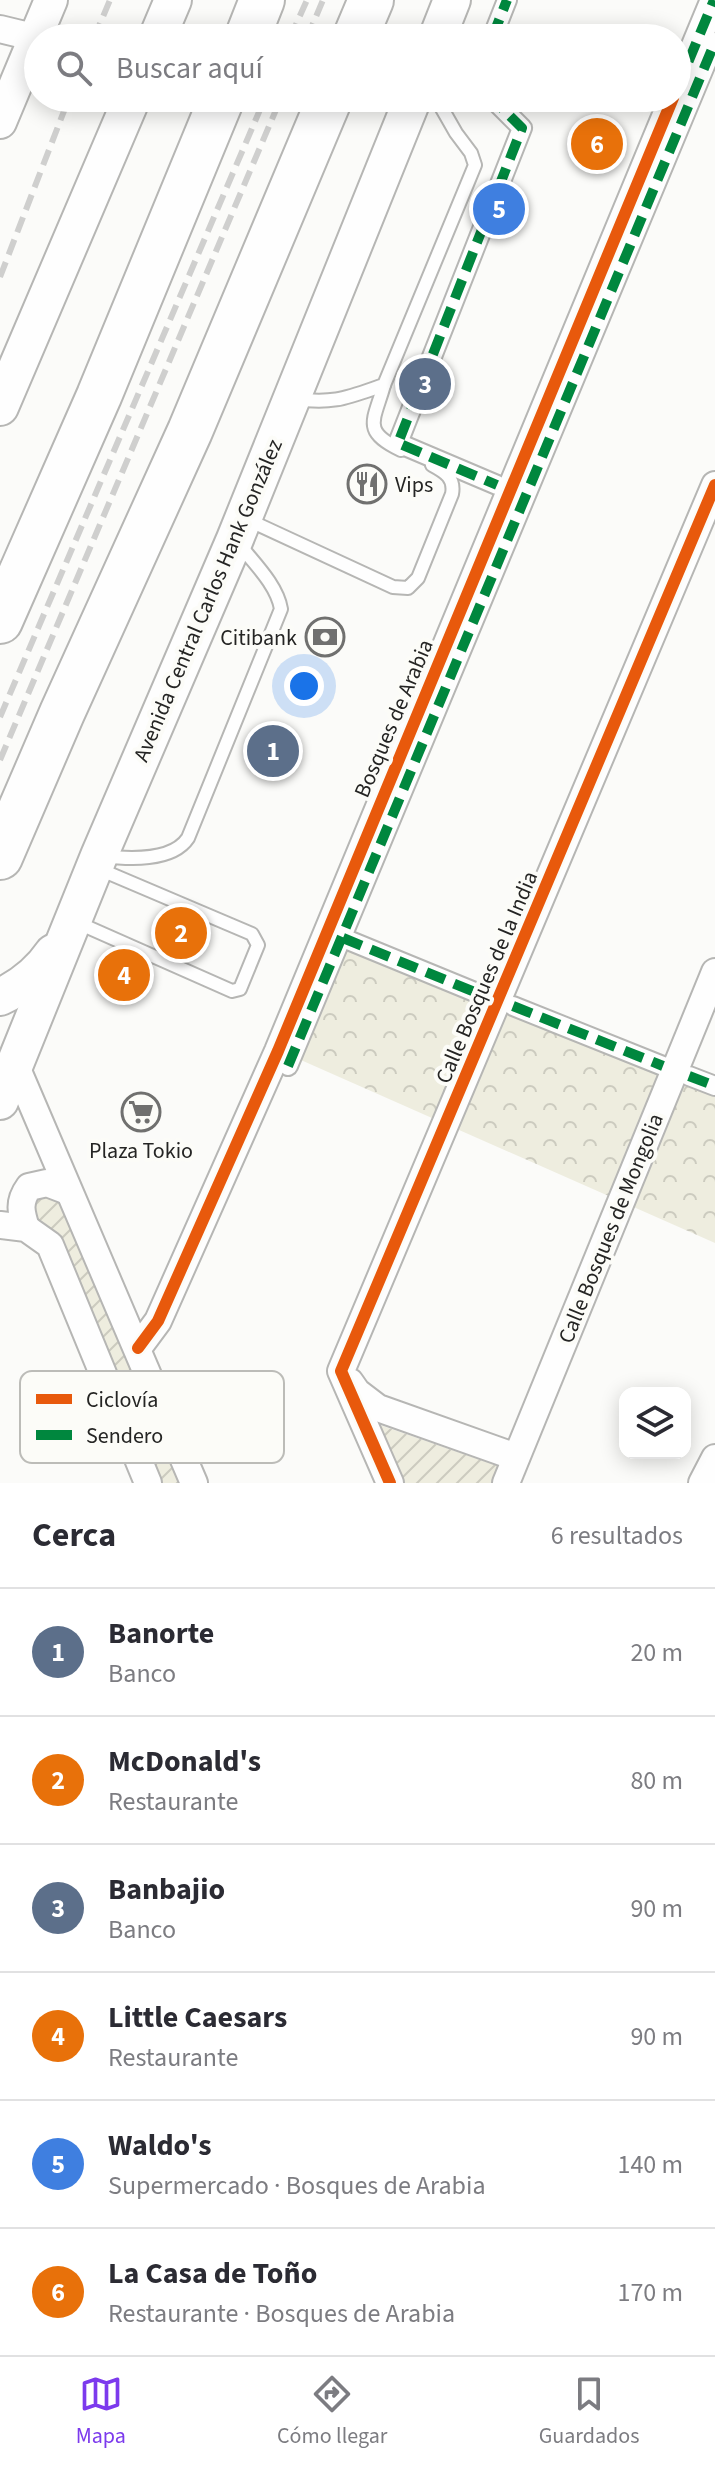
<!DOCTYPE html>
<html lang="es">
<head>
<meta charset="utf-8">
<style>
  body { margin:0; font-family:"Source Sans 3",sans-serif; background:#f7f7f7; color:#2b2b33 }
  .controls { position:absolute; right:24px; bottom:24px; display:grid; overflow:hidden; border-radius:16px; box-shadow:0 4px 20px #0003 }
  .controls button { width:72px; height:72px; display:grid; place-items:center; padding:0; border:0; border-bottom:2px solid #e1e1e2; background:#fff; color:#2b2b33; font:40px sans-serif }
  .you { position:absolute; left:304px; top:686px; width:28px; height:28px; margin:-20px; border:6px solid #fff; border-radius:50%; background:#1a73e8; box-shadow:0 0 0 12px #1a73e833 }
  .badge { display:grid; place-items:center; width:52px; height:52px; border-radius:50%; background:#7c3aed; color:#fff; font-size:26px; font-weight:700 }
  .pin { position:absolute; translate:-50% -50%; border:4px solid #fff; box-shadow:0 2px 8px #0006 }
  .list { margin:0; padding:0; list-style:none }
  h2 { display:flex; justify-content:space-between; align-items:center; height:104px; margin:0; padding:0 32px; font-size:34px }
  h2 small { font-size:26px; font-weight:400; color:#7c7c81 }
  .list li { display:grid; grid-template-columns:52px 1fr auto; gap:24px; align-items:center; box-sizing:border-box; height:128px; padding:0 32px; border-top:2px solid #e1e1e2 }
  .list b { display:block; font-size:30px; white-space:nowrap }
  .list p { margin:0; font-size:26px; white-space:nowrap; color:#7c7c81 }
  .list em { font-size:26px; font-style:normal; color:#7c7c81 }
  .icon { flex:none; width:44px; height:44px; fill:none; stroke:currentColor; stroke-width:2; stroke-linecap:round; stroke-linejoin:round }
  .map { position:relative; flex:none; width:715px; height:1483px; overflow:hidden }
  .search { position:absolute; background:#fff; box-shadow:0 4px 20px #0003; left:24px; right:24px; top:24px; height:88px; display:flex; align-items:center; gap:20px; box-sizing:border-box; padding:0 28px; border-radius:44px; color:#7c7c81; font-size:30px }
  .sheet { height:872px; background:#fff }
  nav { display:flex; justify-content:space-around; align-items:center; box-sizing:border-box; height:112px; border-top:2px solid #e1e1e2; background:#fff; font-size:22px; color:#7c7c81 }
  nav a { display:grid; justify-items:center; gap:4px }
  nav .on { color:#7c3aed }
  .map>svg:first-child { display:block }
</style>
</head>
<body>
<div class="map">
<svg width="715" height="1483" viewBox="0 0 715 1483">
  <defs>
    <pattern id="park-crowns" width="20" height="18" patternUnits="userSpaceOnUse" patternTransform="scale(2)"><rect width="20" height="18" fill="#eeeddf"/><path d="M2 6a3 3 0 1 1 6 0M12 15a3 3 0 1 1 6 0" fill="none" stroke="#cccbbf"/></pattern>
    <pattern id="garden-furrows" width="10" height="10" patternUnits="userSpaceOnUse" patternTransform="scale(2)"><rect width="10" height="10" fill="#eeeddf"/><path d="M-1 1l2-2M0 10L10 0M9 11l2-2" fill="none" stroke="#cccbbf"/></pattern>
  </defs>
  <rect width="100%" height="100%" fill="#fbfbf9"/>
  <path fill="url(#park-crowns)" d="M332,935L715,1086V1243L285,1053Z"/>
  <g fill="url(#garden-furrows)">
    <path d="M58,1191L185,1483H158L28,1219L29,1193Z"/>
    <path d="M380,1425L501,1467L494,1483H404Z"/>
  </g>
  <g fill="none" stroke-linecap="round" stroke-linejoin="round">
    <defs>
      <g id="service">
        <path d="M384,385C374,421 361,431 401,450"/>
        <path d="M294,399C335,404 346,398 384,385L475,165L471,153L456,133L436,98"/>
        <path d="M246,519L393,587L408,588L418,578L452,494C455,478 445,472 432,465"/>
        <path d="M102,856C128,859 172,862 188,838L281,609C277,585 254,563 239,544"/>
        <path d="M76,922L232,991L240,989L258,945L252,934L99,869"/>
      </g>
      <g id="pedestrian">
        <path d="M492,38L507,0"/>
        <path d="M487,98L495,101L522,128L398,443L497,485"/>
        <path d="M343,938L482,995"/>
        <path d="M513,1006L663,1066"/>
        <path d="M288,1066L715,42"/>
        <path d="M689,1076L715,1086"/>
      </g>
      <g id="minor">
        <path d="M0,29L37,38"/>
        <path d="M677,89L714,0"/>
        <path d="M15,1064L194,1483"/>
        <path d="M0,1225L26,1228L50,1245L148,1483"/>
        <path d="M26,1228C21,1212 18,1202 29,1187L47,1183L68,1191"/>
        <path d="M138,1348L158,1321L278,1051L673,98"/>
        <path d="M350,1382L357,1392L378,1408L516,1457"/>
        <path d="M390,1483L341,1371L715,485"/>
        <path d="M506,1483L715,972"/>
        <path d="M702,1483L715,1458"/>
      </g>
      <path id="tertiary" d="M0,122L51,0"/>
      <g id="secondary">
        <path d="M157,38L173,0"/>
        <path d="M437,38L452,0"/>
        <path d="M0,407L132,98"/>
        <path d="M0,997C21,987 40,972 53,953"/>
        <path d="M0,1101L99,856L235,539L413,98"/>
      </g>
      <g id="motorway">
        <path d="M247,38L262,0"/>
        <path d="M355,38L371,0"/>
        <path d="M0,621L99,396L222,98"/>
        <path d="M0,857L62,713L190,431L330,98"/>
      </g>
    </defs>
    <use href="#service" stroke="#b6b6b4" stroke-width="16"/>
    <use href="#pedestrian" stroke="#b6b6b4" stroke-width="22"/>
    <use href="#minor" stroke="#b6b6b4" stroke-width="30"/>
    <use href="#tertiary" stroke="#b6b6b4" stroke-width="36"/>
    <use href="#secondary" stroke="#b6b6b4" stroke-width="40"/>
    <use href="#motorway" stroke="#b6b6b4" stroke-width="48"/>
    <use href="#service" stroke="#fefefe" stroke-width="12"/>
    <use href="#pedestrian" stroke="#fefefe" stroke-width="18"/>
    <use href="#minor" stroke="#fefefe" stroke-width="26"/>
    <use href="#tertiary" stroke="#fefefe" stroke-width="32"/>
    <use href="#secondary" stroke="#fefefe" stroke-width="36"/>
    <use href="#motorway" stroke="#fefefe" stroke-width="44"/>
    <g stroke="#cfcfce" stroke-width="6" stroke-dasharray="16 8" stroke-linecap="butt">
      <path d="M94,38L110,0"/>
      <path d="M290,38L307,0"/>
      <path d="M307,38L323,0"/>
      <path d="M0,277L69,98"/>
      <path d="M0,717L265,98"/>
      <path d="M0,760L281,98"/>
    </g>
    <g stroke="#00873e" stroke-width="10" stroke-dasharray="20 10" stroke-linecap="butt">
      <path d="M492,38L507,0"/>
      <path d="M677,89L714,0"/>
      <path d="M487,98L495,101L522,128L398,443L497,485"/>
      <path d="M343,938L482,995"/>
      <path d="M513,1006L663,1066"/>
      <path d="M288,1066L715,42"/>
      <path d="M689,1076L715,1086"/>
    </g>
    <defs>
      <g id="cycleway">
        <path d="M138,1348L158,1321L278,1051L673,98"/>
        <path d="M390,1483L341,1371L715,485"/>
      </g>
    </defs>
    <use href="#cycleway" stroke="#fcfcf8" stroke-width="17"/>
    <use href="#cycleway" stroke="#e8590c" stroke-width="12"/>
  </g>
  <defs>
    <symbol id="restaurant-ring" viewBox="-11 -11 22 22"><circle r="9.5" fill="#fcfcf8" stroke="#70706f" stroke-width="1.5"/><path d="M-5-6h1v4h1v-4h1v4h1v-4h1v5L-1.5 .5V6h-2V.5L-5-1ZM5-6V6H3V1.5H1.5Q1.5-4 5-6Z" fill="#70706f"/></symbol>
    <symbol id="bank-ring" viewBox="-11 -11 22 22"><circle r="9.5" fill="#fcfcf8" stroke="#70706f" stroke-width="1.5"/><path d="M-6-4H6V4H-6ZM0-2.3a2.3 2.3 0 1 0 0 4.6a2.3 2.3 0 1 0 0-4.6Z" fill="#70706f"/></symbol>
    <symbol id="supermarket-ring" viewBox="-11 -11 22 22"><circle r="9.5" fill="#fcfcf8" stroke="#70706f" stroke-width="1.5"/><path d="M-6-5.5h2.5l.6 2H6L4.5 2H-2.5L-4.4-4H-6ZM-1.5 3.2a1.3 1.3 0 1 0 .1 0ZM3 3.2a1.3 1.3 0 1 0 .1 0Z" fill="#70706f"/></symbol>
  </defs>
  <g fill-rule="evenodd">
    <use href="#restaurant-ring" x="345" y="462" width="44" height="44"/>
    <use href="#bank-ring" x="303" y="615" width="44" height="44"/>
    <use href="#supermarket-ring" x="119" y="1090" width="44" height="44"/>
  </g>
  <g text-anchor="middle" stroke-width="8" stroke-linejoin="round" paint-order="stroke">
    <g font-size="22" fill="#252524" stroke="#fcfcf8" text-anchor="start">
      <text x="395" y="492">Vips</text>
      <text x="297" y="645" text-anchor="end">Citibank</text>
      <text x="141" y="1158" text-anchor="middle">Plaza Tokio</text>
    </g>
    <g font-size="22" fill="#252524" stroke="#fcfcf8">
      <text transform="translate(207 600) rotate(-67)" y="8">Avenida Central Carlos Hank González</text>
      <text transform="translate(393 718) rotate(-67)" y="8">Bosques de Arabia</text>
      <text transform="translate(486 977) rotate(-67)" y="8">Calle Bosques de la India</text>
      <text transform="translate(610 1228) rotate(-68)" y="8">Calle Bosques de Mongolia</text>
    </g>
  </g>
  <rect x="20" y="1371" width="264" height="92" rx="12" fill="#fcfcf8" stroke="#bcbcb8" stroke-width="2"/>
  <rect x="36" y="1394" width="36" height="10" fill="#e8590c"/>
  <rect x="36" y="1430" width="36" height="10" fill="#00873e"/>
  <g font-size="22" fill="#252524">
    <text x="86" y="1407">Ciclovía</text>
    <text x="86" y="1443">Sendero</text>
  </g>
</svg>
<div class="controls">
<button><svg class="icon" aria-label="layers" viewBox="0 0 24 24"><path d="M12 4l9 5-9 5-9-5zM3 14l9 5 9-5"/></svg></button>
</div>
<div class="you"></div>
<div class="pin badge" style="left:273px;top:751px;background:#5c6f8a">1</div>
<div class="pin badge" style="left:181px;top:933px;background:#e8710a">2</div>
<div class="pin badge" style="left:425px;top:384px;background:#5c6f8a">3</div>
<div class="pin badge" style="left:124px;top:975px;background:#e8710a">4</div>
<div class="pin badge" style="left:499px;top:209px;background:#3f7fe0">5</div>
<div class="pin badge" style="left:597px;top:144px;background:#e8710a">6</div>
<div class="search"><svg class="icon" aria-label="search" viewBox="0 0 24 24"><circle cx="10" cy="10" r="6"/><path d="M15 15l6 6"/></svg>Buscar aquí</div>
</div>
<section class="sheet">
<h2>Cerca<small>6 resultados</small></h2>
<ul class="list">
<li><span class="badge" style="background:#5c6f8a">1</span><div><b>Banorte</b><p>Banco</p></div><em>20 m</em></li>
<li><span class="badge" style="background:#e8710a">2</span><div><b>McDonald's</b><p>Restaurante</p></div><em>80 m</em></li>
<li><span class="badge" style="background:#5c6f8a">3</span><div><b>Banbajio</b><p>Banco</p></div><em>90 m</em></li>
<li><span class="badge" style="background:#e8710a">4</span><div><b>Little Caesars</b><p>Restaurante</p></div><em>90 m</em></li>
<li><span class="badge" style="background:#3f7fe0">5</span><div><b>Waldo's</b><p>Supermercado · Bosques de Arabia</p></div><em>140 m</em></li>
<li><span class="badge" style="background:#e8710a">6</span><div><b>La Casa de Toño</b><p>Restaurante · Bosques de Arabia</p></div><em>170 m</em></li>
</ul>
</section>
<nav>
<a class="on"><svg class="icon" aria-label="map" viewBox="0 0 24 24"><path d="M3 6l6-2 6 2 6-2v14l-6 2-6-2-6 2zM9 4v14M15 6v14"/></svg>Mapa</a>
<a><svg class="icon" aria-label="directions" viewBox="0 0 24 24"><path d="M12 3l9 9-9 9-9-9zM9 14v-3h6M13 9l2 2-2 2"/></svg>Cómo llegar</a>
<a><svg class="icon" aria-label="saved" viewBox="0 0 24 24"><path d="M7 4h10v16l-5-4-5 4z"/></svg>Guardados</a>
</nav>
</body>
</html>
